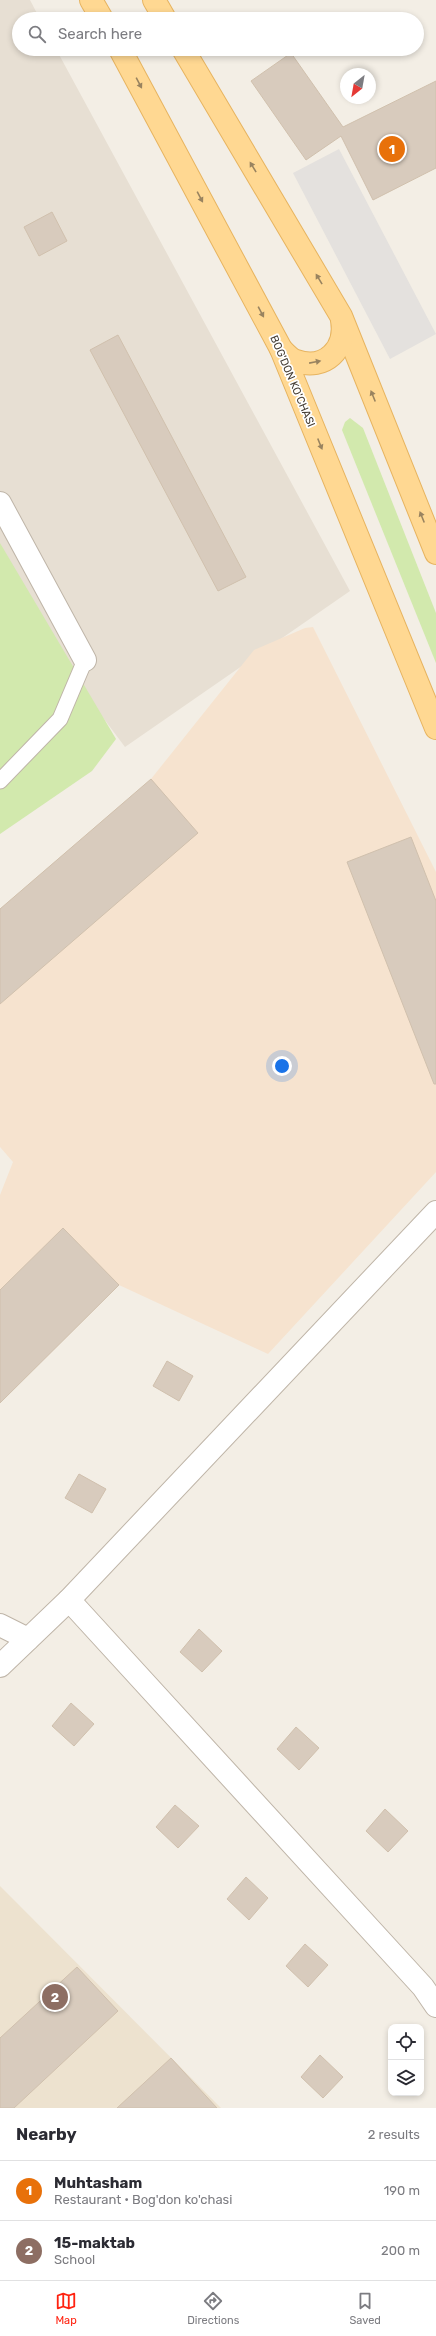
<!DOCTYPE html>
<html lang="en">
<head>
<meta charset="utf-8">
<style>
  body { margin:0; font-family:Rubik,sans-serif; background:#f7f7f7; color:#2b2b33 }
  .controls { position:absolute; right:12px; bottom:12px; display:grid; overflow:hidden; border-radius:8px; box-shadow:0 2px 6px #0003 }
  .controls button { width:36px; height:36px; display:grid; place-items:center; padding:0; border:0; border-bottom:1px solid #e1e1e2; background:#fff; color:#2b2b33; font:20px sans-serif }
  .compass { position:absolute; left:340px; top:68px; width:36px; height:36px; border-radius:50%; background:#fff; box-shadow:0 2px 6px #0003; rotate:211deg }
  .you { position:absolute; left:282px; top:1066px; width:14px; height:14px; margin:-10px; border:3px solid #fff; border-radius:50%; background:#1a73e8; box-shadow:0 0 0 6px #1a73e833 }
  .badge { display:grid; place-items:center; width:26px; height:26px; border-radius:50%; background:#ff2210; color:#fff; font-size:13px; font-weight:700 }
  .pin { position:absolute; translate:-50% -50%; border:2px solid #fff; box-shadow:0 1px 4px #0006 }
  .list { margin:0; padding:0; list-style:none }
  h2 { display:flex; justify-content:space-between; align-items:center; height:52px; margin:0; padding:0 16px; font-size:17px }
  h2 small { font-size:13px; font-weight:400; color:#7c7c81 }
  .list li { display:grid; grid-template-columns:26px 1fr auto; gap:12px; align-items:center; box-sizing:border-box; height:60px; padding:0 16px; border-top:1px solid #e1e1e2 }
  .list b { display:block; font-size:15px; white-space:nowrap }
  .list p { margin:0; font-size:13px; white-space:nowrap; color:#7c7c81 }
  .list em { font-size:13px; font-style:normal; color:#7c7c81 }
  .icon { flex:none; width:22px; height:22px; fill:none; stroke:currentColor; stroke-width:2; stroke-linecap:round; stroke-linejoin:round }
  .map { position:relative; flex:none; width:436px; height:2108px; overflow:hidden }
  .search { position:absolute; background:#fff; box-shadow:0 2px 6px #0003; left:12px; right:12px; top:12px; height:44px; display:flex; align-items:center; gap:10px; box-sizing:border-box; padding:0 14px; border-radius:22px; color:#7c7c81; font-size:15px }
  .sheet { height:172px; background:#fff }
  nav { display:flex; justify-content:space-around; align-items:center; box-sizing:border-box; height:56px; border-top:1px solid #e1e1e2; background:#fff; font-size:11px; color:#7c7c81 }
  nav a { display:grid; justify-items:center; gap:2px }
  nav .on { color:#ff2210 }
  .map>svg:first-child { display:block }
</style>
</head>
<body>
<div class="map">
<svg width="436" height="2108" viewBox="0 0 436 2108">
  <rect width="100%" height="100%" fill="#f3eee5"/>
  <path fill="#e7dfd3" d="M0,0H30L40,19H19V49H56L350,591L125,747L0,580Z"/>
  <path fill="#f6e3cf" d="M313,627L436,872V1172L268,1354L119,1285L0,1403V1195L13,1162L0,1147V909L151,779L254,650L305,628Z"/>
  <path fill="#ede2cf" d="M0,1886L221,2108H0Z"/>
  <g fill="#d2e9ad">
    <path d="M350,418L363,428L436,613V663L342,430L345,422Z"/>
    <path d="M0,543L116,739L92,771L0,834Z"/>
  </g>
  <path fill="#e4e1de" d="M339,149L436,334L390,359L293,173Z"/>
  <g fill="#d8cbbd" stroke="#d0c0ad">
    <path d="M291,53L343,127L436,81V168L373,200L341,136L306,160L251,81Z"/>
    <path d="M52,212L67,241L39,256L24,227Z"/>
    <path d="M118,335L246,577L218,591L90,350Z"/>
    <path d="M151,779L198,833L0,1004V909Z"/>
    <path d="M411,837L436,901V1084H434L347,862Z"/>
    <path d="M63,1228L119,1285L0,1403V1290Z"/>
    <path d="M167,1361L193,1376L179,1401L153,1386Z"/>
    <path d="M79,1474L106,1489L92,1513L65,1498Z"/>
    <path d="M199,1629L222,1651L202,1672L180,1652Z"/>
    <path d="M71,1703L94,1724L74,1746L52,1726Z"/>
    <path d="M296,1727L319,1748L299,1770L277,1749Z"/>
    <path d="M175,1805L199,1826L178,1848L156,1827Z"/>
    <path d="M385,1809L408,1831L388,1852L366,1831Z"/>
    <path d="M246,1877L268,1898L249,1920L227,1899Z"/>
    <path d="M305,1944L328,1965L308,1987L286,1966Z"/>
    <path d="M77,1967L118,2011L14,2108H0V2038Z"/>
    <path d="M320,2055L343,2077L323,2098L301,2077Z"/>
    <path d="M171,2058L217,2108H117Z"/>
  </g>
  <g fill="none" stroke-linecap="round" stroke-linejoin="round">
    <defs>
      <path id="service" d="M0,781L60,719L85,660"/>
      <g id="minor">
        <path d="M0,503L85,660"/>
        <path d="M69,1600L423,1987L436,2006"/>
        <path d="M0,1625L28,1639"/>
        <path d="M0,1666L69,1600L436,1212"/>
      </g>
      <g id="primary">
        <path d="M91,0L102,19"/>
        <path d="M154,0L165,19"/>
        <path d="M120,49L281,349L436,728"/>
        <path d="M183,49L341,316L436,553"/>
        <path d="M281,349C285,353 290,359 296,361C325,371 347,349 342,320"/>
      </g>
    </defs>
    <use href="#service" stroke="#bfb5a8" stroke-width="17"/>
    <use href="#minor" stroke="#bfb5a8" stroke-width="24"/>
    <use href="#primary" stroke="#e7b460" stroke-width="24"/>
    <use href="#service" stroke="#fff" stroke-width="15"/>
    <use href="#minor" stroke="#fff" stroke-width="22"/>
    <use href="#primary" stroke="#ffd892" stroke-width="22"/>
  </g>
  <defs><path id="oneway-solid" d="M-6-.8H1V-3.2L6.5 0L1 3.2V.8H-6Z"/></defs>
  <g fill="#99835f">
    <use href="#oneway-solid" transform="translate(139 83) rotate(62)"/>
    <use href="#oneway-solid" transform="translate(253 167) rotate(-121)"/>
    <use href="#oneway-solid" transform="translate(200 197) rotate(62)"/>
    <use href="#oneway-solid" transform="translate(319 279) rotate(-121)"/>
    <use href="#oneway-solid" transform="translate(261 312) rotate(62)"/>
    <use href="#oneway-solid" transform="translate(315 362) rotate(-11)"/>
    <use href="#oneway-solid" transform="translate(373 396) rotate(-112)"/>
    <use href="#oneway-solid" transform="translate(320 444) rotate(68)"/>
    <use href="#oneway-solid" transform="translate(422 517) rotate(-112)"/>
  </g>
  <g text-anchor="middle" stroke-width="3.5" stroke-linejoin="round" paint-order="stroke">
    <g font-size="11" fill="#463e35" stroke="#fff">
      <text transform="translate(293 381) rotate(67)" y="4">BOG'DON KO'CHASI</text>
    </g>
  </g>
</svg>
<div class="controls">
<button><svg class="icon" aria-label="locate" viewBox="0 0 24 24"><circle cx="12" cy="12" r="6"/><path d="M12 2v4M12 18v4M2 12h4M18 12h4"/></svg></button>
<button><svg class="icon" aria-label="layers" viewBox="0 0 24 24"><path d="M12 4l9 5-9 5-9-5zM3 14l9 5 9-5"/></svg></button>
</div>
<svg class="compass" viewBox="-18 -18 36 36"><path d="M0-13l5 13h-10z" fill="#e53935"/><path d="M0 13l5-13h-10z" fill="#7c7c81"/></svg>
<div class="you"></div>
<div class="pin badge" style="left:392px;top:149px;background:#e8710a">1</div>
<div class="pin badge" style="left:55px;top:1997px;background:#8d6e63">2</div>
<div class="search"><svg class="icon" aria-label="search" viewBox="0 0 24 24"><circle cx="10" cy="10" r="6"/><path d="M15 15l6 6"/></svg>Search here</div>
</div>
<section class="sheet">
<h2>Nearby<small>2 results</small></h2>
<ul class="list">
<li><span class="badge" style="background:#e8710a">1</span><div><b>Muhtasham</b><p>Restaurant · Bog'don ko'chasi</p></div><em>190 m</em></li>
<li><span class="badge" style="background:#8d6e63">2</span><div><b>15-maktab</b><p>School</p></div><em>200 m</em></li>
</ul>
</section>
<nav>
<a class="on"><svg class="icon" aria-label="map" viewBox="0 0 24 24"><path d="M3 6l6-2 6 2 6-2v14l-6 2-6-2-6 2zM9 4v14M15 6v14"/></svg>Map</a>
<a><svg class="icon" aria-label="directions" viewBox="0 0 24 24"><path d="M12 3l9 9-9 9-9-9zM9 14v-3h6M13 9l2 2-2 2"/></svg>Directions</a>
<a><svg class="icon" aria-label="saved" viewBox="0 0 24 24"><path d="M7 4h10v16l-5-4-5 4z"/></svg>Saved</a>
</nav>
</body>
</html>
